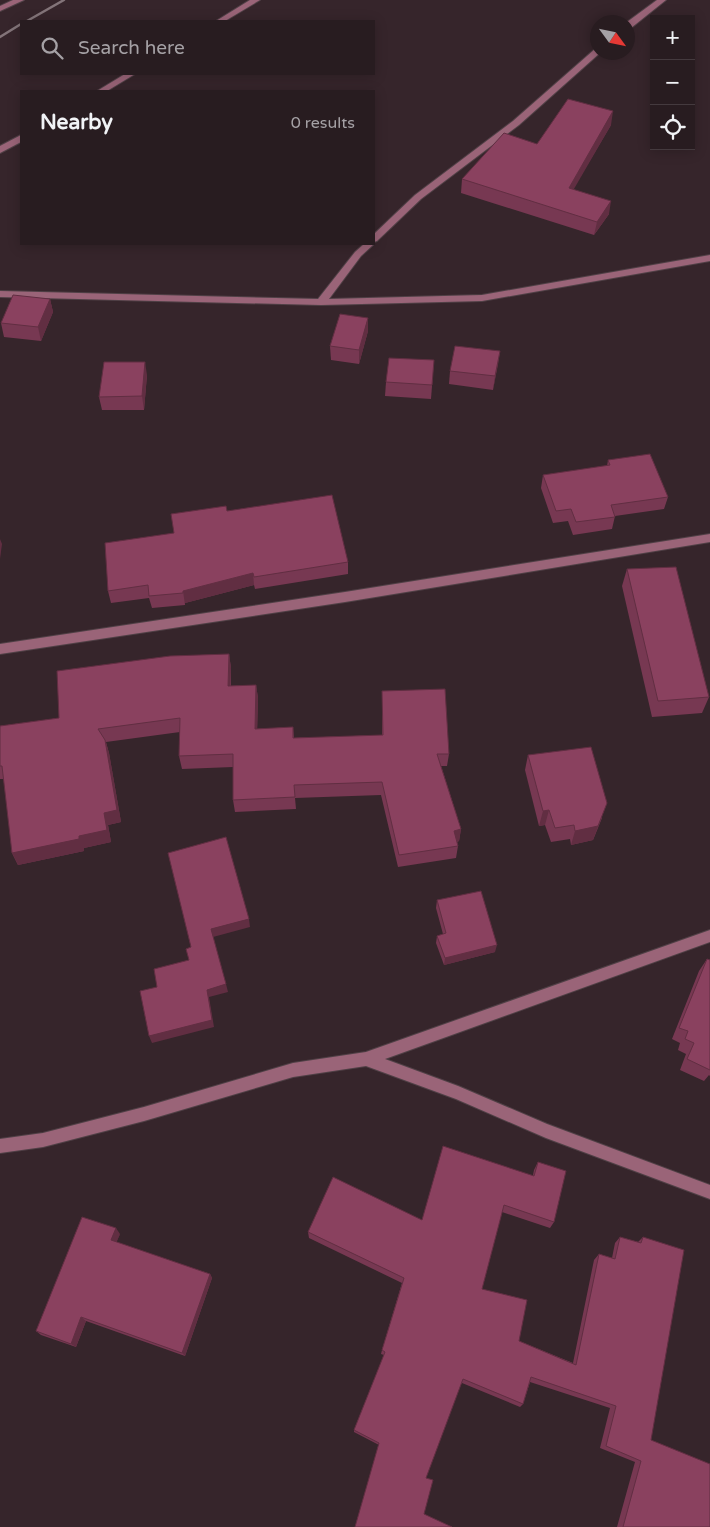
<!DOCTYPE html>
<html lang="en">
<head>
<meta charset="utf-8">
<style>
  body { margin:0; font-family:"Varela Round",sans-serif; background:#34292d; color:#f1f3f6 }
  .controls { position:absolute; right:15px; top:15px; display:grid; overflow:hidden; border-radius:0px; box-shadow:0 2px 12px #0003 }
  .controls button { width:45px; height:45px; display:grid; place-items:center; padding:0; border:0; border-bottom:1px solid #443a3e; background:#281c20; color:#f1f3f6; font:25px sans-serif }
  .compass { position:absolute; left:590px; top:15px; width:45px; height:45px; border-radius:50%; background:#281c20; box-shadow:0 2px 12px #0003; rotate:123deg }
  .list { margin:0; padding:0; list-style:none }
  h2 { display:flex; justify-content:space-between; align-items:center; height:65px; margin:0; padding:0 20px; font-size:21px }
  h2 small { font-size:16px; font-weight:400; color:#a5a1a5 }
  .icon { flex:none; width:28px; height:28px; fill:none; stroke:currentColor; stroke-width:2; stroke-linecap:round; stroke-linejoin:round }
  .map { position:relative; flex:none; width:710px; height:1527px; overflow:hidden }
  .search { position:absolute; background:#281c20; box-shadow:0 2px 12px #0003; left:20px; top:20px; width:355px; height:55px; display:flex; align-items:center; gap:12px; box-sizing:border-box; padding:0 18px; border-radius:0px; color:#a5a1a5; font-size:19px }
  .panel { position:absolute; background:#281c20; box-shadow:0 2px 12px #0003; left:20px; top:90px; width:355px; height:155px; border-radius:0px }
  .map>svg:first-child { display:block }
</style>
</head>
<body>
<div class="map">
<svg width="710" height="1527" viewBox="0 0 710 1527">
  <rect width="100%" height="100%" fill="#36252b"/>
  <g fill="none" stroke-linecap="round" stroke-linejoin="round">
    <defs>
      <g id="minor">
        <path d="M13,0H24L0,11V6Z"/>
        <path d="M250,0H260L225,21H216Z"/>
        <path d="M657,0H666L631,28H628L627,22Z"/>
        <path d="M595,49H598V52H601L519,125L421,199L377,241L374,242V234L415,195L513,121Z"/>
        <path d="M125,74H135L107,91H97Z"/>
        <path d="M21,135V142L0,153V146Z"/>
        <path d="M364,244H374L361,256L329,299L482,295L710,255V261L482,301L321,305L0,297V291L318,299L355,252Z"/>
        <path d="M710,534V542L345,602L0,654V644L345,592Z"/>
        <path d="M710,930V942L385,1059L458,1086L547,1124L710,1185V1199L546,1138L456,1099L366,1066L293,1077L144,1121L43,1147L0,1153V1139L43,1133L144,1107L293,1063L366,1052Z"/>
      </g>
    </defs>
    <use href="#minor" stroke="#504046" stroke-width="2"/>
    <use href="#minor" fill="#9a6478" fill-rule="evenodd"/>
    <g stroke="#837479" stroke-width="2.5">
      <path d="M27,21L64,0"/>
      <path d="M0,37L21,24"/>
    </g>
  </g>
  <g fill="#773852">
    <path d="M611,125L573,189L609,214L594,235L461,193L462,179L537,144Z"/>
    <path d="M50,299L53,312L41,341L4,337L1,323Z"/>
    <path d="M368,331L359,364L331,360L330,346Z"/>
    <path d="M500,351L493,390L449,384L450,371Z"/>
    <path d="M434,360L431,399L385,396L386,382Z"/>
    <path d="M147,375L144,410H102L99,397Z"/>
    <path d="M608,460L668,497L664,509L615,516L612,529L573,535L568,521L553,523L541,488L543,475L607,466Z"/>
    <path d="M227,511L348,562V574L255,589L254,585L185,603V605L152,608L149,598L111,603L108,591L174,533Z"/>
    <path d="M627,569L709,697L702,713L652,717L622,586Z"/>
    <path d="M229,654L231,668V686L256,685L258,698L257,729L293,727L294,738L382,735V691L449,754L447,766H441L461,829L459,841L457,842L458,846L456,858L398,867L381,795L295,798L296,809L235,812L233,800V767L182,769L179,756L180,732L106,742L109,753L121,822L108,825L111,842L84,848V851L18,865L12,853L4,779H0V726L59,718Z"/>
    <path d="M528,755L602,818L593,840L571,845L570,839L551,842L545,825L539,826L525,770Z"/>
    <path d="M437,900L495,952L444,965L436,943L437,936L443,934L436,908Z"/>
    <path d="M707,959L710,960V1076L709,1075L704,1081L680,1070L686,1054L678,1050L680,1043L672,1039L699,971Z"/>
    <path d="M538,1162L554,1222L550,1228L502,1212L482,1289L519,1341L573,1363L594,1260L599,1254L612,1258L615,1243L620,1237L638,1242L643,1237L651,1440L710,1527H617L635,1462L600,1448L610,1408L530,1382L523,1404L520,1407L462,1383L355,1527L379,1445L354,1432V1430L384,1355L381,1354L382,1350L402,1283L309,1238L308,1232L422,1220L533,1175L534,1170Z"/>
    <path d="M120,1234L116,1242L210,1274L212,1278L185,1356L86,1321L76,1347L41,1335L36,1331Z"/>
  </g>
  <g fill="#612e42">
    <path d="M613,111L611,125L567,201L569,188Z"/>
    <path d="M611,201L609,214L594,235L597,222Z"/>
    <path d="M50,299L53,312L41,341L38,327Z"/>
    <path d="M368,318V331L359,364V350Z"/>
    <path d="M500,351L498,365L493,390L495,376Z"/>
    <path d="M145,362L147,375L144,410L142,396Z"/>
    <path d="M0,539L2,544L0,559Z"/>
    <path d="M253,573L254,585L185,603V605L183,591Z"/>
    <path d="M229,654L231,668L230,699L228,686Z"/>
    <path d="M256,685L258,698L257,742L255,729Z"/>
    <path d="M105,740L109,753L121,822L108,825L111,842L84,848V851L18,865L12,853L79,836Z"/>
    <path d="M607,803L593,840L571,845L575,831Z"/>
    <path d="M549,810L545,825L539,826L543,811Z"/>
    <path d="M461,829L459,841L453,843L454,831Z"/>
    <path d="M249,919L250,927L213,937L211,929Z"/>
    <path d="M497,945L495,952L444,965L445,958Z"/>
    <path d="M226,984L228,992L209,997L214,1027L152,1043L149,1036L207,990Z"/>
    <path d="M116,1228L120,1234L115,1246L111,1240Z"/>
    <path d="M210,1274L212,1278L185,1356L182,1353Z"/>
    <path d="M81,1317L86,1321L76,1347L71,1344Z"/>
  </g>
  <g fill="#8a415f" stroke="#612e42">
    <path d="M568,99L613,111L569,188L611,201L597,222L462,179L504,133L537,144Z"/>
    <path d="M13,295L50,299L38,327L1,323Z"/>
    <path d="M340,314L368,318L359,350L330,346Z"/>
    <path d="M455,346L500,351L495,376L450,371Z"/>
    <path d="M389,358L434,360L432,385L386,382Z"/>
    <path d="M104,362H145L142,396L99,397Z"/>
    <path d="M650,454L668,497L611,505L615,517L576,522L571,509L556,511L543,475L610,465L608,460Z"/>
    <path d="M332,495L348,562L254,577L253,573L183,591V593L149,596L148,585L108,591L105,543L174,533L171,514L226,506L227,511Z"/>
    <path d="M676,567L709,697L658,701L627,569Z"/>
    <path d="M229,654L228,686L256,685L255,729L293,727V738L383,735L382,691L445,689L449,754H437L461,829L454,831L458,846L399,855L382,782L294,785L295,797L233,800V754L179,756L180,718L98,729L105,740L117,810L104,813L107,830L79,836V839L12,853L2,766H0V726L59,718L57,671L170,656Z"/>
    <path d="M591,747L607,803L598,826L575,831L574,825L555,828L549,810L543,811L528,755Z"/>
    <path d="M226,837L249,919L211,929L226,984L207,990L212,1020L149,1036L140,991L157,987L154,969L189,960L186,949L191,947L168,853Z"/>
    <path d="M481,891L497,945L445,958L437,936L446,933L437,900Z"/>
    <path d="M707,959L710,960V1070L687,1059L694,1043L685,1039L688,1031L679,1028Z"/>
    <path d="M443,1146L534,1176L538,1162L566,1171L554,1222L504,1205L482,1289L527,1300L519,1341L576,1365L599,1254L615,1259L620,1237L641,1243L643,1237L684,1250L651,1440L710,1464V1527H623L641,1461L606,1446L616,1406L531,1377L523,1404L463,1379L426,1478L433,1480L424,1514L452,1527H355L379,1443L354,1430L385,1352L382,1350L404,1278L308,1232L333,1177L422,1220Z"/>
    <path d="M82,1217L116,1228L111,1240L210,1274L182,1353L81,1317L71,1344L36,1331Z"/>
  </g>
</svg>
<div class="controls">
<button>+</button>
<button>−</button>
<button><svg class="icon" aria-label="locate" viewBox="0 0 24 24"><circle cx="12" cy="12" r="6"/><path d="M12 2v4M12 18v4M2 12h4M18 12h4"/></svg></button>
</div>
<svg class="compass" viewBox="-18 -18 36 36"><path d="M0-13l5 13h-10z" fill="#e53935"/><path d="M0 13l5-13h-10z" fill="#a5a1a5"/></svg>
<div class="search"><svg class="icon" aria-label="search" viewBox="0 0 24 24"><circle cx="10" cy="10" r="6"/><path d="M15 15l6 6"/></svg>Search here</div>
<section class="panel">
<h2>Nearby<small>0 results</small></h2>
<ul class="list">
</ul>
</section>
</div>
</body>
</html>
